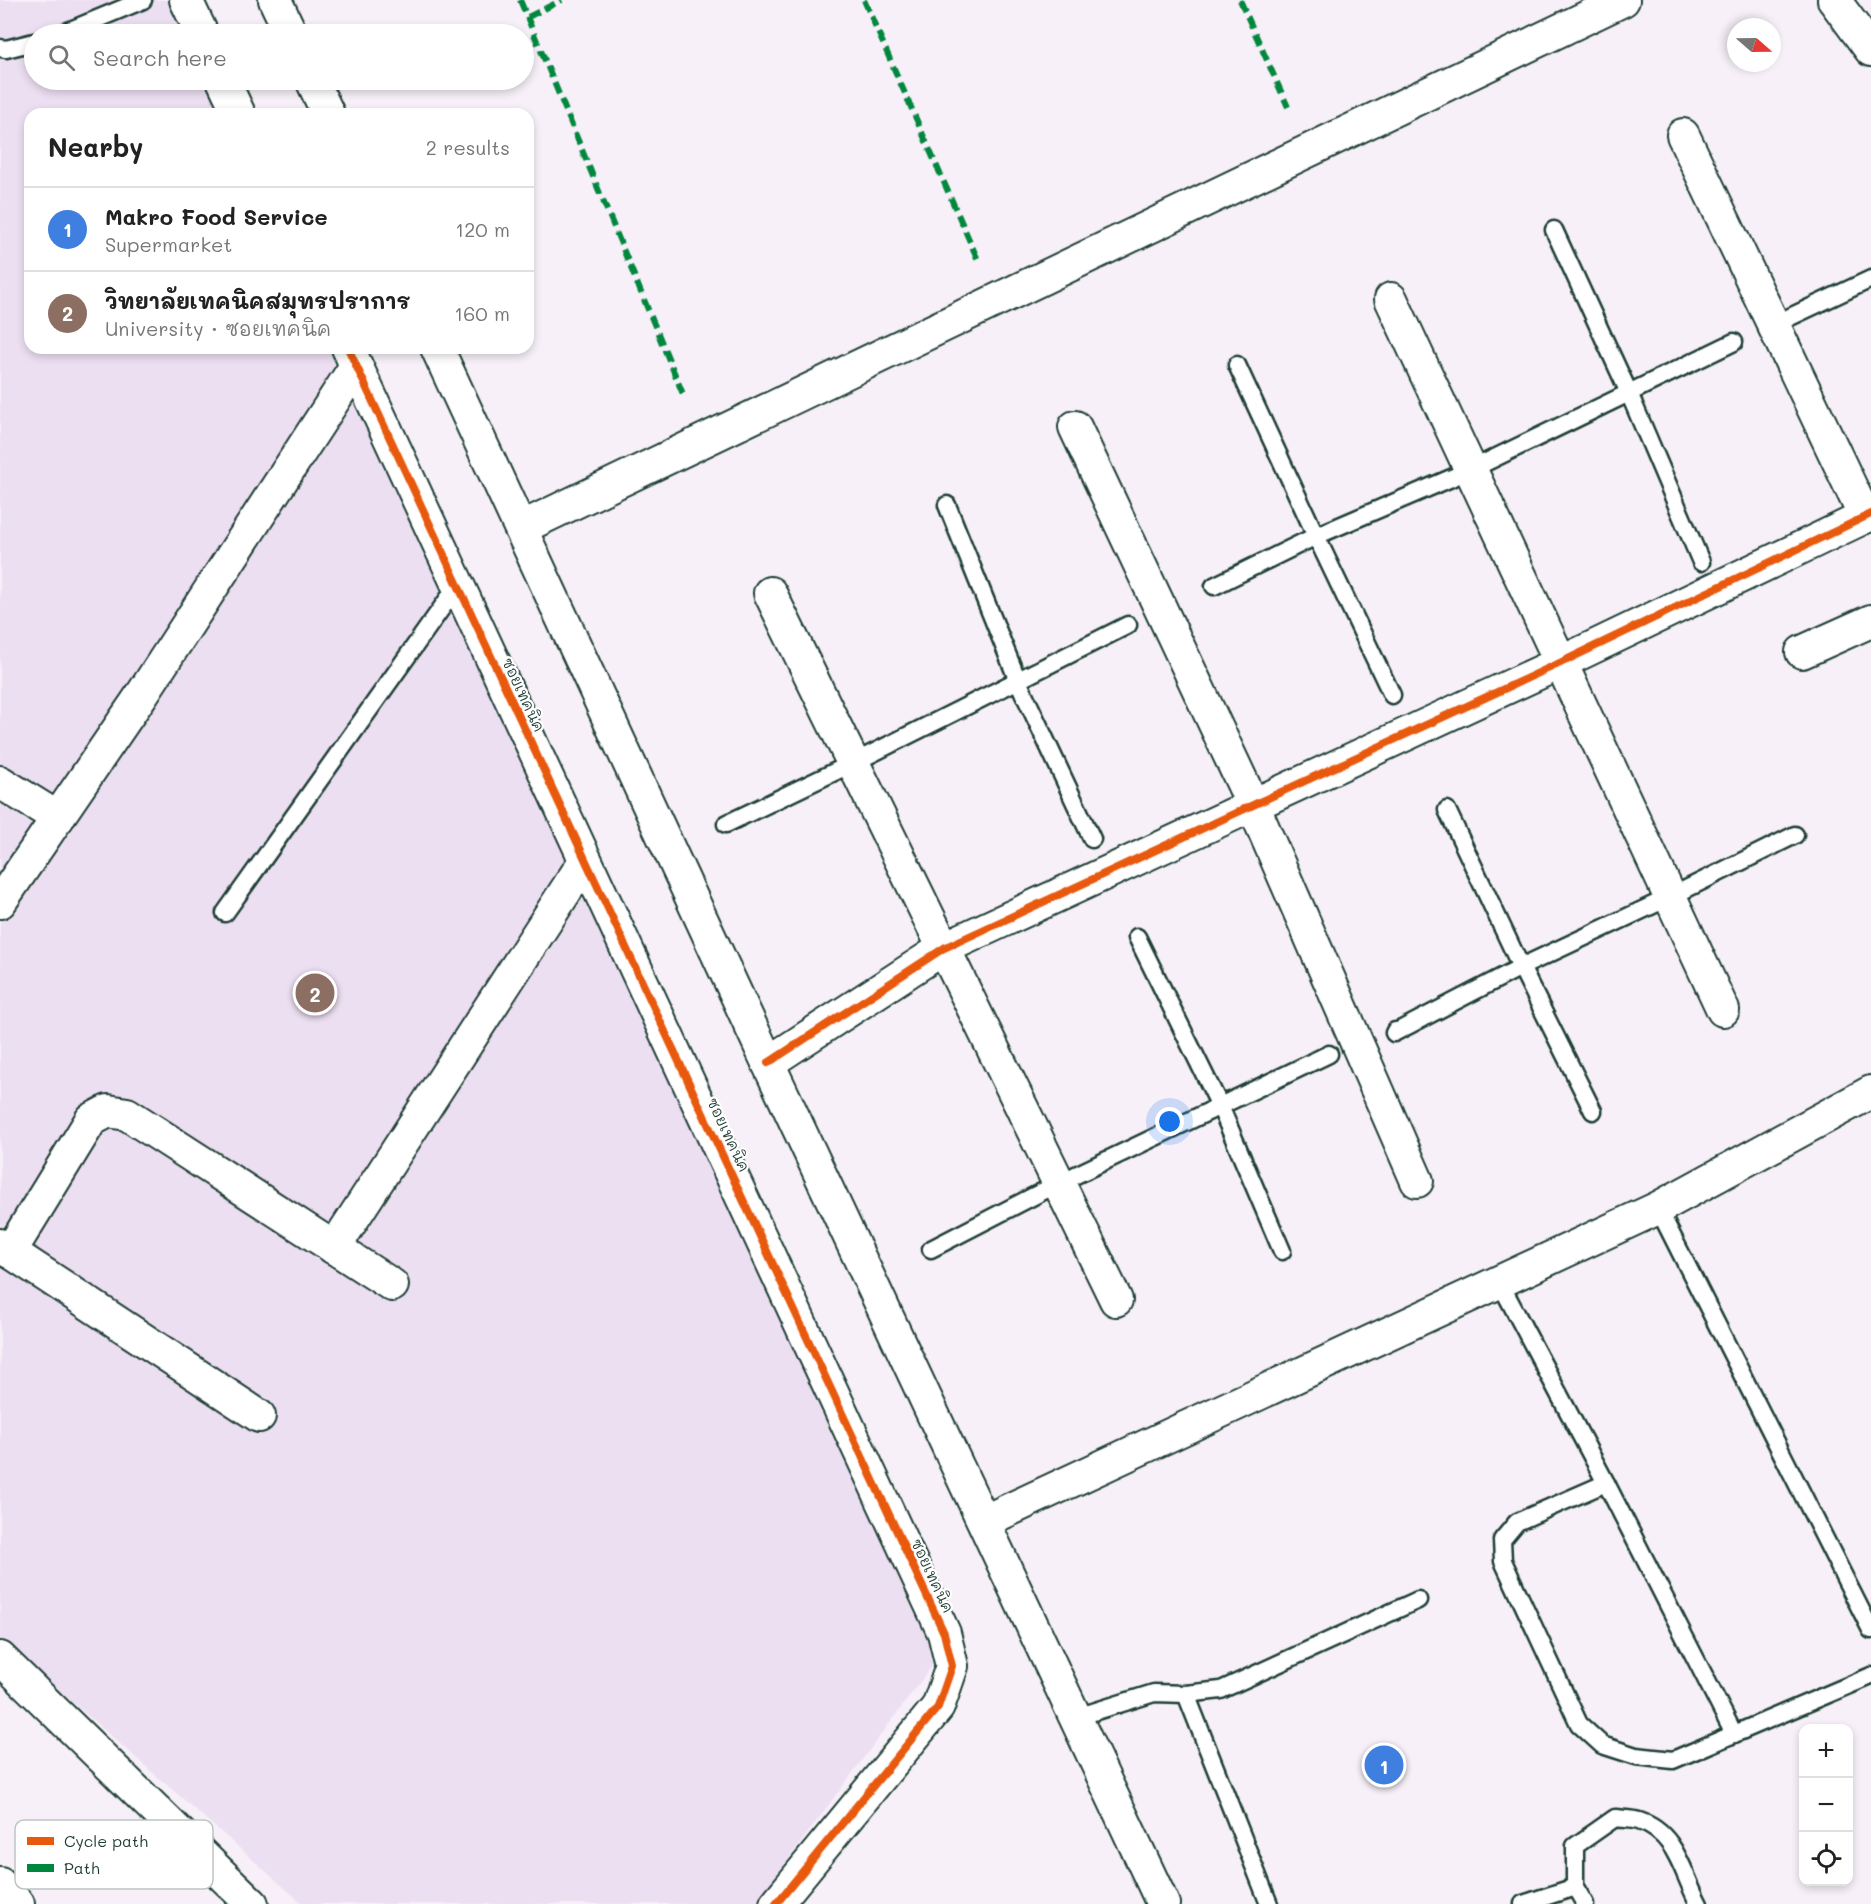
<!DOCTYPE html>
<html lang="en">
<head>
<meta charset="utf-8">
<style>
  body { margin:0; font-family:Mali,"Playpen Sans Thai",sans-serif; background:#f2f2f2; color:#222 }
  .controls { position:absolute; right:18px; bottom:18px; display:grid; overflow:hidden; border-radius:12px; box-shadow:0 3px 9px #0003 }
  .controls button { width:54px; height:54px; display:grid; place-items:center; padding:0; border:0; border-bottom:2px solid #e0e0e0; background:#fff; color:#222; font:30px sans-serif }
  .compass { position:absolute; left:1727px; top:18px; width:54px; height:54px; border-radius:50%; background:#fff; box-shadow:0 3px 9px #0003; rotate:110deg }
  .you { position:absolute; left:1170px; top:1122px; width:21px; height:21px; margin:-15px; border:4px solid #fff; border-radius:50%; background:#1a73e8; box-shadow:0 0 0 9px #1a73e833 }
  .badge { display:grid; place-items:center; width:39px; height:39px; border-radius:50%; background:#1f3d34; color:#fff; font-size:20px; font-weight:700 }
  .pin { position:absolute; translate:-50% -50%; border:3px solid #fff; box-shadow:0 2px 6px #0006 }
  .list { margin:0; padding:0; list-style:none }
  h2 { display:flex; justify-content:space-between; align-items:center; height:78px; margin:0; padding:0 24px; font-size:26px }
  h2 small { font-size:20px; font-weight:400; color:#767676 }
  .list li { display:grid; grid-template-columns:39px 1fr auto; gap:18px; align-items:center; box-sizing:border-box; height:84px; padding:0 24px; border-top:2px solid #e0e0e0 }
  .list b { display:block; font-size:22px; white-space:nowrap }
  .list p { margin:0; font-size:20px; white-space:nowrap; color:#767676 }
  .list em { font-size:20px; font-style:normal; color:#767676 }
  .icon { flex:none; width:33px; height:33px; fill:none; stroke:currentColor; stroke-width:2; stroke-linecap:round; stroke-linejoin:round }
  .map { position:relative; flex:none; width:1871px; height:1904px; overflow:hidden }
  .search { position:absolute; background:#fff; box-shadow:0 3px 9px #0003; left:24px; top:24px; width:510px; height:66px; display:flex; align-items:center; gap:15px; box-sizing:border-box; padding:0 21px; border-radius:33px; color:#767676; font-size:22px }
  .panel { position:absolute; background:#fff; box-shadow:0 3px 9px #0003; left:24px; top:108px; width:510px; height:246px; border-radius:18px }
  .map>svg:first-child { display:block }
</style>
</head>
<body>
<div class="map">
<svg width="1871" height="1904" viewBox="0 0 1871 1904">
  <rect width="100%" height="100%" fill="#f7f0f9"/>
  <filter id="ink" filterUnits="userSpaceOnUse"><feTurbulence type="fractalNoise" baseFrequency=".0167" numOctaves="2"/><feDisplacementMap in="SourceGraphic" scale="12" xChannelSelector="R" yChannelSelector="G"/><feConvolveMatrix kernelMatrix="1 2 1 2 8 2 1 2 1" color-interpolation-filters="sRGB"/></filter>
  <g filter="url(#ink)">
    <path fill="#eddff2" d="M0,0H172L188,34H34V80H208L223,114H30V348H329L938,1658L755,1904H303L0,1639Z"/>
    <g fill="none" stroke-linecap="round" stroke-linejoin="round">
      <defs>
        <g id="service">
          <path d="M61,34L143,0"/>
          <path d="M0,48L6,49L34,42"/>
          <path d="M1554,230L1629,393L1701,562"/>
          <path d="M1773,325L1871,279"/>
          <path d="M1237,365L1316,536L1470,470L1734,342"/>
          <path d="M947,505L1018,681L1092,839"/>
          <path d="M1214,586L1316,536L1392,695"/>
          <path d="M1447,810L1521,967L1593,1111"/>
          <path d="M726,824L853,763L1128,625"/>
          <path d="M225,913L458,585"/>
          <path d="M1137,937L1220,1106L1282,1251"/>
          <path d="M1395,1031L1394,1033L1521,967L1670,897L1795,835"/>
          <path d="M1658,1208L1871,1630"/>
          <path d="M931,1249L1059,1183L1329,1054"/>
          <path d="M1499,1281L1606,1483L1734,1734"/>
          <path d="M1606,1483L1517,1522L1502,1540L1503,1561L1579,1724L1602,1745L1636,1756L1673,1760L1871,1676"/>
          <path d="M1186,1694L1269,1904"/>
          <path d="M1077,1717L1154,1693L1186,1694L1221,1690L1418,1600"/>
          <path d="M1523,1904L1575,1887"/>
          <path d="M1585,1904L1575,1887V1846L1615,1818C1623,1819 1632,1819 1639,1821C1677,1833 1682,1873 1699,1904"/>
        </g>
        <g id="minor">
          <path d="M186,0L202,34"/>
          <path d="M275,0L291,34"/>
          <path d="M1834,0L1871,50"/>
          <path d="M223,80L239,114"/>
          <path d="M312,80L328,114"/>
          <path d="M1683,135L1865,517"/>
          <path d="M1391,299L1723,1010"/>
          <path d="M348,348L944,1633L952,1666L938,1707L776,1904"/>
          <path d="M437,348L768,1063L1163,1904"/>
          <path d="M1075,427L1253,805L1417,1181"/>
          <path d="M521,528L1623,0"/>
          <path d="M770,593L1116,1300"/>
          <path d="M1802,652L1871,621"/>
          <path d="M0,782L58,818"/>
          <path d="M0,902L143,693L356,366"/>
          <path d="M768,1063L944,948L1560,663L1871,514"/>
          <path d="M0,1245L259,1416"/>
          <path d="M334,1248L585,861"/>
          <path d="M10,1252L91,1120L108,1111L127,1114L392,1285"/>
          <path d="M985,1521L1658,1208L1871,1092"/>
          <path d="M0,1658L252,1904"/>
          <path d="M0,1884L18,1904"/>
        </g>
      </defs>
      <use href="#service" stroke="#1f3d34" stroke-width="21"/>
      <use href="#minor" stroke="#1f3d34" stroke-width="36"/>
      <use href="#service" stroke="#fff" stroke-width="16"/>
      <use href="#minor" stroke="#fff" stroke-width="32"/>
      <g stroke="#00873e" stroke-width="6" stroke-dasharray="12 6" stroke-linecap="butt">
        <path d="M520,0L683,394"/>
        <path d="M864,0L978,260"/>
        <path d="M1240,0L1288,107"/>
        <path d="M528,17L562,0"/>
      </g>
      <defs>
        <g id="cycleway">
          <path d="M348,348L944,1633L952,1666L938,1707L776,1904"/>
          <path d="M768,1063L944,948L1560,663L1871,514"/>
        </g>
      </defs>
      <use href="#cycleway" stroke="#fff" stroke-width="11"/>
      <use href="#cycleway" stroke="#e8590c" stroke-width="8"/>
    </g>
  </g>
  <g text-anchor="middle" stroke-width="4.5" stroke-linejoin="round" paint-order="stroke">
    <g font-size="15" fill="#1f3d34" stroke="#fff">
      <text transform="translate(523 695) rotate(65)" y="5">ซอยเทคนิค</text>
      <text transform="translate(728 1135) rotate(65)" y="5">ซอยเทคนิค</text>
      <text transform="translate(932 1576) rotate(65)" y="5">ซอยเทคนิค</text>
    </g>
  </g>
  <rect x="15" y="1820" width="198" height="69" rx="9" fill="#fff" stroke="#bcc5c2" stroke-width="1.5"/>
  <rect x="27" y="1837" width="27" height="8" fill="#e8590c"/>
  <rect x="27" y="1864" width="27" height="8" fill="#00873e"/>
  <g font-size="16" fill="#1f3d34">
    <text x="64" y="1847">Cycle path</text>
    <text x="64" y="1874">Path</text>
  </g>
</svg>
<div class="controls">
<button>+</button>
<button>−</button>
<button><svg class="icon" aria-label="locate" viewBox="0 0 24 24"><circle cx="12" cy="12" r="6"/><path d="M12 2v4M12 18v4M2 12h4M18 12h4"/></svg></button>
</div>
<svg class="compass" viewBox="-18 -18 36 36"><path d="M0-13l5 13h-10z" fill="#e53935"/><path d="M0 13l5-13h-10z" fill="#767676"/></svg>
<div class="you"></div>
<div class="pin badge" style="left:1384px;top:1765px;background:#3f7fe0">1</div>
<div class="pin badge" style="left:315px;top:993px;background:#8d6e63">2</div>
<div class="search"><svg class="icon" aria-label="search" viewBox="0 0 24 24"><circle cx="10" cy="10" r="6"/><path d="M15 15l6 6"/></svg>Search here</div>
<section class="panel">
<h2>Nearby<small>2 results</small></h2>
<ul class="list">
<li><span class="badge" style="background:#3f7fe0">1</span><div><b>Makro Food Service</b><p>Supermarket</p></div><em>120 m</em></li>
<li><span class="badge" style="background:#8d6e63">2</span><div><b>วิทยาลัยเทคนิคสมุทรปราการ</b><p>University · ซอยเทคนิค</p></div><em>160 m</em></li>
</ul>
</section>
</div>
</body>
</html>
